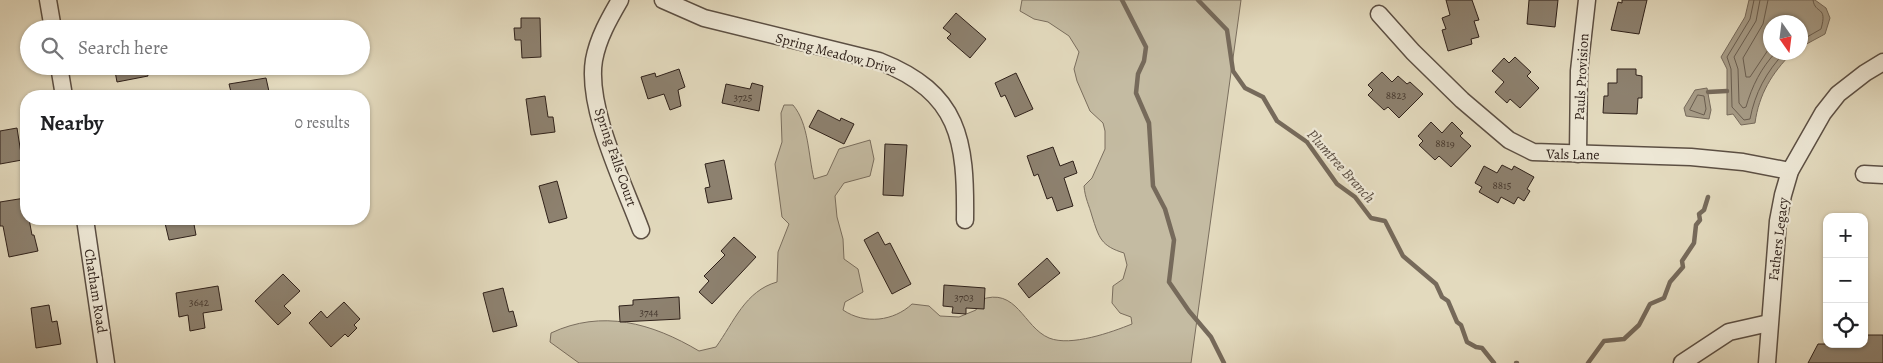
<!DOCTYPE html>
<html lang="en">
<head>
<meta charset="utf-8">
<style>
  body { margin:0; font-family:Alegreya,serif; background:#f6f6f6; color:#202124 }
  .controls { position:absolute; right:15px; bottom:15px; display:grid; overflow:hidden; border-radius:10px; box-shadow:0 1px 4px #0004 }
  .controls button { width:45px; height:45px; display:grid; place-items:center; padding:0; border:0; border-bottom:1px solid #e0e0e0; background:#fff; color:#202124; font:25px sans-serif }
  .compass { position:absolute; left:1763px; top:15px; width:45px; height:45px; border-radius:50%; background:#fff; box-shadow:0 1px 4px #0004; rotate:166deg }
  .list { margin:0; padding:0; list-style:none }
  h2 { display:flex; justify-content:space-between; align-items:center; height:65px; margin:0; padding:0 20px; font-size:21px }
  h2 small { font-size:16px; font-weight:400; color:#757577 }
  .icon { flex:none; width:28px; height:28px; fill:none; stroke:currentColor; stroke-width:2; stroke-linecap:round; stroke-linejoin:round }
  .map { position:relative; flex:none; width:1883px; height:363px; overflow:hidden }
  .search { position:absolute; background:#fff; box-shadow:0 1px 4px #0004; left:20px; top:20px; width:350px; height:55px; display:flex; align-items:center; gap:12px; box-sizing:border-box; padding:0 18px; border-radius:28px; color:#757577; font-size:19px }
  .panel { position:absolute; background:#fff; box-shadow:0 1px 4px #0004; left:20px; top:90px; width:350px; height:135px; border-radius:20px }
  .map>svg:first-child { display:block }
</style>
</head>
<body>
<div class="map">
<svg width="1883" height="363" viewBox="0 0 1883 363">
  <rect width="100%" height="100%" fill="#e3dabe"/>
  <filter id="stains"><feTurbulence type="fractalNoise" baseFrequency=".004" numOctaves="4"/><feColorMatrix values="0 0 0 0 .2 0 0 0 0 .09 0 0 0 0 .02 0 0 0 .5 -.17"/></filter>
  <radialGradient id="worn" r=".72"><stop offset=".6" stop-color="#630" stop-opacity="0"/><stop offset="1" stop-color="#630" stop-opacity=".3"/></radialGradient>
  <path fill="#c4bba2" stroke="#7a6e5e" d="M1022,0H1241L1191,363H579L550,342L551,333C602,309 652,323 699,351L716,347C734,322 745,291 777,282L778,252L789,224L782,217L775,164L782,142L781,113L784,105H793C809,124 808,155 814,179L827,175L839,149L870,140L874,159L870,176L844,183L835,196L837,217L843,239L844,259L858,269L863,292L845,302L843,310C865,325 894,321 912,304L929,306L940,316L959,317L976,310L980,300C1017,286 1023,327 1049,338C1071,347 1112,332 1132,324L1131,317L1120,313L1112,303L1113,286L1123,279L1127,265L1124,253C1101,246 1099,238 1092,216C1089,205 1085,198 1084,186L1092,178L1105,149V131L1103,123L1090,111L1077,81L1074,69L1079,52L1069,36L1048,22L1034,19L1020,11Z"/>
  <g fill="#a69b86" stroke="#766a5b">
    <path d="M1749,0H1815L1826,8L1830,18L1825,34L1801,47L1800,22H1770V52L1792,53C1772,73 1759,94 1755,123L1741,125L1733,114L1727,115V69L1721,57L1745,17Z"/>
    <path d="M1707,88L1711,110L1709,119L1686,116L1684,108L1695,90Z"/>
  </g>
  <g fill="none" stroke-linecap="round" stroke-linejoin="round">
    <g stroke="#6a5e50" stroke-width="1">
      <path d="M1754,0L1750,19L1727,57L1731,69L1732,107L1744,120L1750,119C1755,93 1766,72 1785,52"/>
      <path d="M1760,0L1756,21L1734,57L1738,69L1739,103L1743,108L1746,107C1752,86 1761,68 1776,52"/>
      <path d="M1768,0L1763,24L1743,58L1746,77H1750L1770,47"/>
      <path d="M1800,41L1821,29C1828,5 1815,15 1813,0"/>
      <path d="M1698,95L1704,96L1706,109L1704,115L1690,110Z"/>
    </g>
    <g stroke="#766a5b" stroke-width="4.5">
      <path d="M1122,0L1146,47L1144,61L1138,74L1136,93L1149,123L1153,186L1165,209L1174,240L1169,282L1189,311L1211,337L1224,363"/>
      <path d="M1198,0L1227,30L1233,71L1245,88L1263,97L1277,121L1307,142L1337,184L1355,197L1371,218L1385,221L1403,256L1436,284L1442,297L1448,301L1457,322L1461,325L1467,342L1476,347L1482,348L1494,363"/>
      <path d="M1708,92L1727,91"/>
      <path d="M1516,363H1517"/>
      <path d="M1588,363L1604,341L1624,339L1639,325L1650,304L1664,298L1670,282L1683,267L1682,261L1694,243L1696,225L1700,220L1699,214L1704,210L1708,197"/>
    </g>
  </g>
  <g fill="#8d816f" stroke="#2f211a">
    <path d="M1446,0H1472L1479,20L1474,21L1479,37L1471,39L1472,44L1448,51L1442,30L1446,29L1442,18L1450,15Z"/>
    <path d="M1529,0H1558L1555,27L1527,24Z"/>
    <path d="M1622,0H1647L1639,34L1611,30L1618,2L1622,3Z"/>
    <path d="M956,13L986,39L970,58L947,38L951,34L943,28Z"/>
    <path d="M521,18H540L541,57L522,58L521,40H515L514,28H521Z"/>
    <path d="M1515,57L1531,72L1527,76L1539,88L1520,108L1510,99L1507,103L1495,92L1504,82L1492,71L1504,58L1509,63Z"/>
    <path d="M114,66H146L148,76L117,82Z"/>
    <path d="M679,69L685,87L678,90L681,106L670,110L664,94L648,99L641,77L655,73L656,77Z"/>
    <path d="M1617,69H1636V75L1642,76V98H1638L1637,114L1603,113L1604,96H1608V83H1617Z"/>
    <path d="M1382,72L1392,82L1398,76L1407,84L1410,82L1423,94L1399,118L1388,107L1384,110L1368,95L1373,90L1368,85Z"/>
    <path d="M1016,73L1033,109L1015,117L1005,95L1001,97L995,83Z"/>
    <path d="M266,78L270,96H232L229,84Z"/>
    <path d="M752,83L763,86L759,111L722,103L726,84L750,89Z"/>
    <path d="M545,96L548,117H553L555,132L531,135L526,99Z"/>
    <path d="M818,110L840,121L841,118L854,124L844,144L809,127Z"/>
    <path d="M1431,122L1442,133L1452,122L1463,133L1460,136L1471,146L1451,167L1439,156L1435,160L1419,145L1423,141L1418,136Z"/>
    <path d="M17,128L22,160L0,164V131Z"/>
    <path d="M885,144L907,145L903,196L883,195Z"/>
    <path d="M1053,147L1060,166L1073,161L1077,173L1064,178L1073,206L1057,211L1052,197L1047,199L1038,174L1034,176L1027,156Z"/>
    <path d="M724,160L732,199L708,203L705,188L710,187L705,164Z"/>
    <path d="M1502,165L1512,170L1514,166L1534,177L1527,189L1530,191L1524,201L1518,197L1514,204L1501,197L1498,203L1479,192L1482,187L1475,183L1484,166L1497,173Z"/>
    <path d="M557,181L567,218L549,223L539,186Z"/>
    <path d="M25,198L26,219H29L32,235H34L38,251L9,257L3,226H0V202Z"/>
    <path d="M164,219H193L196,235L169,240Z"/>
    <path d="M878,232L885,245L890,243L911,284L892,294L864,240Z"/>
    <path d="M734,237L756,257L712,304L699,292L709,281L704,276L725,255L721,251Z"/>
    <path d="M1047,258L1060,273L1029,298L1018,284Z"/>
    <path d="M283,274L300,291L284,306L291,313L278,325L255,301Z"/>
    <path d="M944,285L985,288L984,309L966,308V314L952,313L953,307L943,306Z"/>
    <path d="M218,286L222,310L203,313L205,328L190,331L188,315L179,317L176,293Z"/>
    <path d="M503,288L509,312L513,311L517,326L493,332L483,293Z"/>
    <path d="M679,297L680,319L620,322L619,306L633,305V300Z"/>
    <path d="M344,302L360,319L354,325L357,328L348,337L345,334L331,347L309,323L321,311L327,318Z"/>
    <path d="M49,305L52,322L57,321L61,344L36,348L31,308Z"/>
    <path d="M1864,335H1883V363H1808L1818,344H1864Z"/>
  </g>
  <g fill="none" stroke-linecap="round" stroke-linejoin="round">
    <defs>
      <g id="minor">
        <path d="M48,0L53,29"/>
        <path d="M620,0C609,19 598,38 594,60C586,108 624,184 641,230"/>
        <path d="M663,0L704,18L879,61C960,93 966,140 965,220"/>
        <path d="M1379,14L1413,52L1462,100L1509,140L1533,152L1691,157L1743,162L1790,171"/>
        <path d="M59,66L64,96"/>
        <path d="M1578,154L1579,71L1587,0"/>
        <path d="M1864,174L1883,175"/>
        <path d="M85,219L106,363"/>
        <path d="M1682,363L1729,332L1769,323"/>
        <path d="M1767,363L1778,221L1783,195L1790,171L1823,113L1838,94L1865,73L1883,62"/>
      </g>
    </defs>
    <use href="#minor" stroke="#5c4f43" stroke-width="19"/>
    <use href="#minor" stroke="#ede7d5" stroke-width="16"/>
  </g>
  <g text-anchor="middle" stroke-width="4.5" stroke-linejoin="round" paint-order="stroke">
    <g font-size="11" fill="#46392f">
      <text x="1396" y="99">8823</text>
      <text x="743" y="101">3725</text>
      <text x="1445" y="147">8819</text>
      <text x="1502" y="189">8815</text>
      <text x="964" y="301">3703</text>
      <text x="199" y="306">3642</text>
      <text x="649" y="316">3744</text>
    </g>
    <g font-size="14" fill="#2f211a" stroke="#ede7d5">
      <text transform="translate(836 53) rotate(15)" y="5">Spring Meadow Drive</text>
      <text transform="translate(1581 77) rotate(-87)" y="5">Pauls Provision</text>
      <text transform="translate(1573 154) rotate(1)" y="5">Vals Lane</text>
      <text transform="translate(616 157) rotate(71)" y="5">Spring Falls Court</text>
      <text transform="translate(1778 239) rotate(-83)" y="5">Fathers Legacy</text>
      <text transform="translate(96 291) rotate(81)" y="5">Chatham Road</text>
    </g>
    <g font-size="15" font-style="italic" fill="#594c40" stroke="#ede7d5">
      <text transform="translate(1341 166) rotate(48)" y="5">Plumtree Branch</text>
    </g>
  </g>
  <rect width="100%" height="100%" filter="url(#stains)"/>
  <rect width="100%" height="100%" fill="url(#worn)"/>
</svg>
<div class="controls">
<button>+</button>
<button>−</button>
<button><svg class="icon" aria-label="locate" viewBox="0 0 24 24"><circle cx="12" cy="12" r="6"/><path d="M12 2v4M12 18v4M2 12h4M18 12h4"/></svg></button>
</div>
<svg class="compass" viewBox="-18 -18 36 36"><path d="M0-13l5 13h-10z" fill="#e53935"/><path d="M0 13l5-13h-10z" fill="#757577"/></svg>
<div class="search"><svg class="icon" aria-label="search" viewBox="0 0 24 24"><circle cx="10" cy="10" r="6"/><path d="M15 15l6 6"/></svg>Search here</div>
<section class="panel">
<h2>Nearby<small>0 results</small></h2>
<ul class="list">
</ul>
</section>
</div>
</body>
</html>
